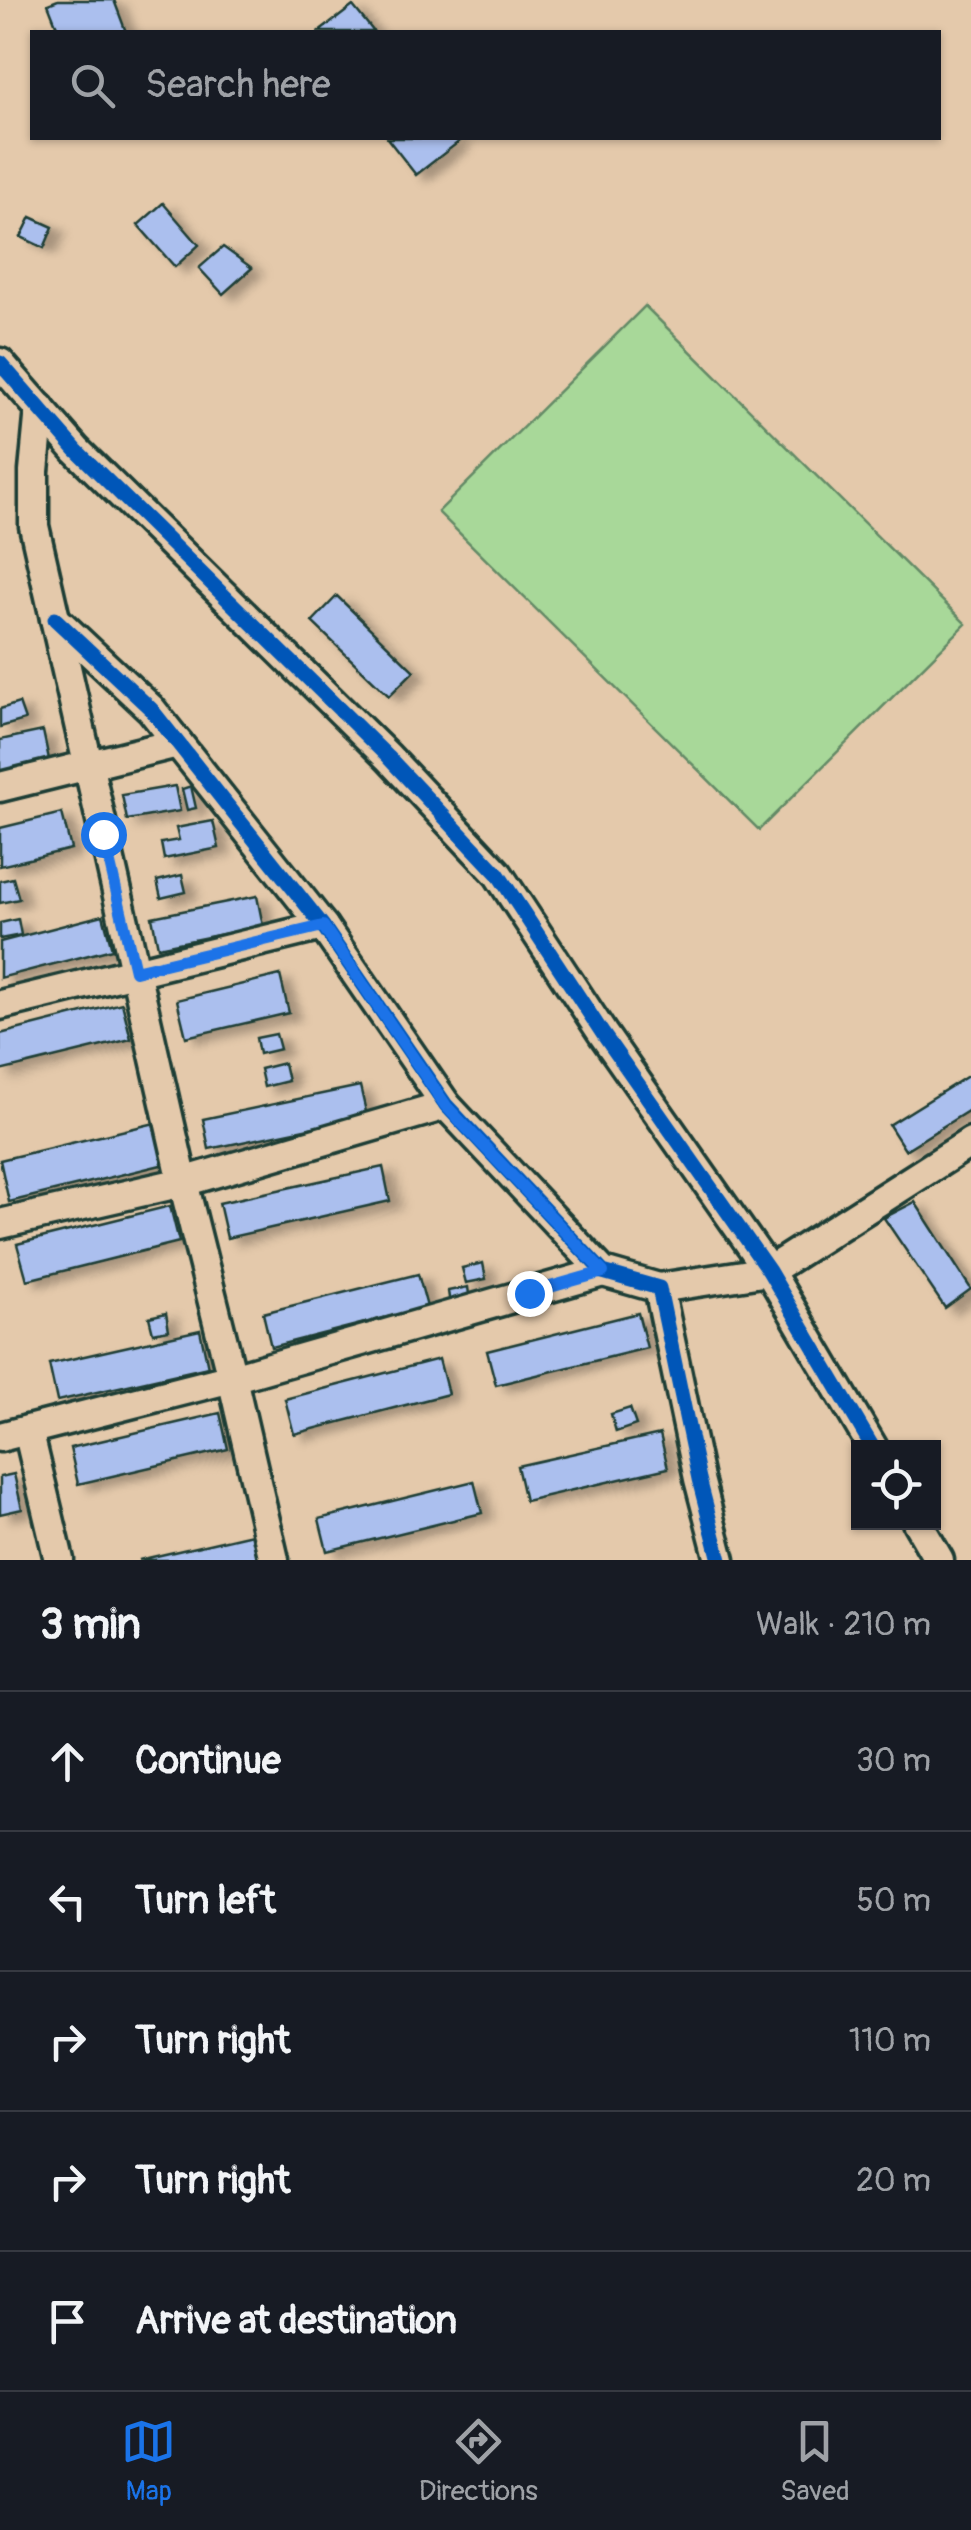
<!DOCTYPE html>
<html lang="en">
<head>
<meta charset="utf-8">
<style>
  body { margin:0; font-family:Pangolin,sans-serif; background:#242831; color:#f1f3f6 }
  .controls { position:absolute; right:30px; bottom:30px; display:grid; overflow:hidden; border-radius:0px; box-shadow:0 2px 8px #0004 }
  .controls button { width:90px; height:90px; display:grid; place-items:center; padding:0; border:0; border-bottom:2px solid #363941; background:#171b24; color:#f1f3f6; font:50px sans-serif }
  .stop { position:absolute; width:30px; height:30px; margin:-22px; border:8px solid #1a73e8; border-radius:50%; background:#fff }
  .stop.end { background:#1a73e8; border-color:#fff; box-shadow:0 2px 10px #0008 }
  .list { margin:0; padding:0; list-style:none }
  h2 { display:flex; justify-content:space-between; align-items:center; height:130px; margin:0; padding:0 40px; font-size:42px }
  h2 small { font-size:32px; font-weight:400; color:#9ea1a6 }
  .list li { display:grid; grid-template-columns:65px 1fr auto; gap:30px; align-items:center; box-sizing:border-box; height:140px; padding:0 40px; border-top:2px solid #363941 }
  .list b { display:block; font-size:38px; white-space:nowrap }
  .list em { font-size:32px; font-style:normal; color:#9ea1a6 }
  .icon { flex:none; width:55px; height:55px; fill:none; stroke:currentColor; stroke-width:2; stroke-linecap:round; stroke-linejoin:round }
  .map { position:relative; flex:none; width:971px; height:1560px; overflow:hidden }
  .search { position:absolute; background:#171b24; box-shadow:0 2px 8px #0004; left:30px; right:30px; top:30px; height:110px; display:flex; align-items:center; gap:25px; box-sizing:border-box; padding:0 35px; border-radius:0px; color:#9ea1a6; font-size:38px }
  .sheet { height:830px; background:#171b24 }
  nav { display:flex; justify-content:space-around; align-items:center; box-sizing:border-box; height:140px; border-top:2px solid #363941; background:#171b24; font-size:28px; color:#9ea1a6 }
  nav a { display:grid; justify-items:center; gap:5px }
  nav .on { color:#1a73e8 }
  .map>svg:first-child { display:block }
</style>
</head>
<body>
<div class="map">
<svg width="971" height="1560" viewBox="0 0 971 1560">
  <defs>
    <filter id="shadow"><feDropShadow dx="11" dy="6" stdDeviation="5" flood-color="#0004"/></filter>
  </defs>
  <rect width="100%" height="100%" fill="#e4c9ab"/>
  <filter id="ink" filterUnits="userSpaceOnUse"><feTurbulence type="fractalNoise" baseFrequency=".01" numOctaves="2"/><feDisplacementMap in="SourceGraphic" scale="20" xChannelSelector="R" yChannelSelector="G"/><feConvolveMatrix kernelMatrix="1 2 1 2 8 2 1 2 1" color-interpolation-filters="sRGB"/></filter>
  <g filter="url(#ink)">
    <path fill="#a8d899" stroke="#648a66" stroke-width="2.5" d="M645,306L966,624L759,830L438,512Z"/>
    <g fill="#abbfee" stroke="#1f3d34" stroke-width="2.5" filter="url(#shadow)">
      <path d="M58,0H114L126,32H59L48,4Z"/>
      <path d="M353,6L374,32H319Z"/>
      <path d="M387,138H457L460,141L416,175Z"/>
      <path d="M163,203L199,245L175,267L138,225Z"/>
      <path d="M31,217L53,227L44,248L21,237Z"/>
      <path d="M223,247L252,268L223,294L199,268Z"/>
      <path d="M337,596L414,671L389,696L312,622Z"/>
      <path d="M19,703L25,720L0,727V709Z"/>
      <path d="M43,731L50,764L0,775V740Z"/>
      <path d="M175,786L180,811L127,820L122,795Z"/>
      <path d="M191,786L196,808L187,810L182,789Z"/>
      <path d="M62,813L71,849L0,866V828Z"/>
      <path d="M213,821L219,848L164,859L161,843L179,840L176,828Z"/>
      <path d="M182,875L186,892L161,898L157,881Z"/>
      <path d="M13,878L19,899L0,903V881Z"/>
      <path d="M257,896L263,926L158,947L152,917Z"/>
      <path d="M103,915L112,949L0,978V942Z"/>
      <path d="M18,919L21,935L0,939V923Z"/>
      <path d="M280,975L289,1013L186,1037L177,1000Z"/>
      <path d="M122,1003L131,1039L0,1071V1034Z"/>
      <path d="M276,1034L280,1049L259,1054L256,1038Z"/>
      <path d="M284,1063L288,1081L264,1087L260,1069Z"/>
      <path d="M971,1074V1109L905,1150L889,1125Z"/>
      <path d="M360,1086L367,1116L209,1149L203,1119Z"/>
      <path d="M155,1123L165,1164L9,1202L0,1160Z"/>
      <path d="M383,1167L390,1201L227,1238L219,1203Z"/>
      <path d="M915,1202L971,1289L945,1308L884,1218Z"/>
      <path d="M170,1206L179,1242L27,1280L17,1244Z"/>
      <path d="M483,1263L486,1279L466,1283L462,1268Z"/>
      <path d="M418,1274L427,1307L271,1347L263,1313Z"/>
      <path d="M468,1287L470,1301L450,1305L448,1291Z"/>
      <path d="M166,1313L169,1330L153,1333L149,1317Z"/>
      <path d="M638,1313L647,1348L496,1385L487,1351Z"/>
      <path d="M200,1330L208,1367L57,1401L49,1364Z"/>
      <path d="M439,1359L448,1394L294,1434L285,1399Z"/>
      <path d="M630,1408L636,1425L616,1432L611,1414Z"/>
      <path d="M220,1413L228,1449L78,1484L70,1448Z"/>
      <path d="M660,1434L668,1468L525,1501L517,1466Z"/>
      <path d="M14,1474L22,1509L0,1514V1477Z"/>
      <path d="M474,1481L482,1513L327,1551L319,1519Z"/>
      <path d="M252,1534L258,1560H139Z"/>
    </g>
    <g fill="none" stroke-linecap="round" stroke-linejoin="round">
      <defs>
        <g id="street">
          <path d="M0,363L76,450L388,757L498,874L603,1034L769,1271L873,1448"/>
          <path d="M40,408L34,471V526L183,1182L232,1378L274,1560"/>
          <path d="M55,619L151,709L323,926L446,1105L603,1272L659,1288L699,1479L720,1560"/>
          <path d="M0,787L178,743"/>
          <path d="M0,1005L323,926"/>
          <path d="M0,1224L183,1182L446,1105"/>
          <path d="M659,1288L769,1271L971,1142"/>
          <path d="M28,1430L59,1560"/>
          <path d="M0,1437L232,1378L603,1272"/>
          <path d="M917,1522L939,1560"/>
        </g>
      </defs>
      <use href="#street" stroke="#1f3d34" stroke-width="35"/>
      <use href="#street" stroke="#e4c9ab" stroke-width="28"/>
      <defs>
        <g id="cycleway">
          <path d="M0,363L76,450L388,757L498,874L603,1034L769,1271L873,1448"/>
          <path d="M55,619L151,709L323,926L446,1105L603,1272L659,1288L699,1479L720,1560"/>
        </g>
      </defs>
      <use href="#cycleway" stroke="#e4c9ab" stroke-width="21"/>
      <use href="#cycleway" stroke="#0057b8" stroke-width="15"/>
    </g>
  </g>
  <g fill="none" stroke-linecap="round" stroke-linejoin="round" filter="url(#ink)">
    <path stroke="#1a73e8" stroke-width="12" d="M103,834L135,971L323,926L446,1106L603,1272L529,1293"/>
  </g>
</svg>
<div class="controls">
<button><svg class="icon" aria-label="locate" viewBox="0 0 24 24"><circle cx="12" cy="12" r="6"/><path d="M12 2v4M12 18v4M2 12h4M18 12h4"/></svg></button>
</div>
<div class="stop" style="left:103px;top:834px"></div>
<div class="stop end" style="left:529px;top:1293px"></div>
<div class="search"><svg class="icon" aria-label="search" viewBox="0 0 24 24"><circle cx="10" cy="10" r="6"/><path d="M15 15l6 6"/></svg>Search here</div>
</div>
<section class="sheet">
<h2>3 min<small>Walk · 210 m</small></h2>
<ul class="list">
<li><svg class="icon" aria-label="ahead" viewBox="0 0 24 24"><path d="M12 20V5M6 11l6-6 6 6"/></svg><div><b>Continue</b></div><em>30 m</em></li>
<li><svg class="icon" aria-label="left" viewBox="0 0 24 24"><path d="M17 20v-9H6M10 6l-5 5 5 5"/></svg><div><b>Turn left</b></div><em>50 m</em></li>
<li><svg class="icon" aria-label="right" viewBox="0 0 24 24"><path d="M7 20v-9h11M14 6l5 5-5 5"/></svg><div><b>Turn right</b></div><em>110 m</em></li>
<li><svg class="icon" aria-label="right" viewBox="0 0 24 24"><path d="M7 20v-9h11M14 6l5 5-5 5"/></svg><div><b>Turn right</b></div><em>20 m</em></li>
<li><svg class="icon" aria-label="arrive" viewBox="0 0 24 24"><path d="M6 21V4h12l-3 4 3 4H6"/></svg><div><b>Arrive at destination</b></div></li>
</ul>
</section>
<nav>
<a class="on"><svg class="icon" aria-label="map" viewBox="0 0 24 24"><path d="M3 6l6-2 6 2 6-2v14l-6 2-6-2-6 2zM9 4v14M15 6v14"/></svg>Map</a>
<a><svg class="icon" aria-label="directions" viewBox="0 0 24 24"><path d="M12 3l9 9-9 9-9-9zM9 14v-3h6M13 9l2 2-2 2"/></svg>Directions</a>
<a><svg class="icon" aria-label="saved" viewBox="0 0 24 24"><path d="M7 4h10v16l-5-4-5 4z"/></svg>Saved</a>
</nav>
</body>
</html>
